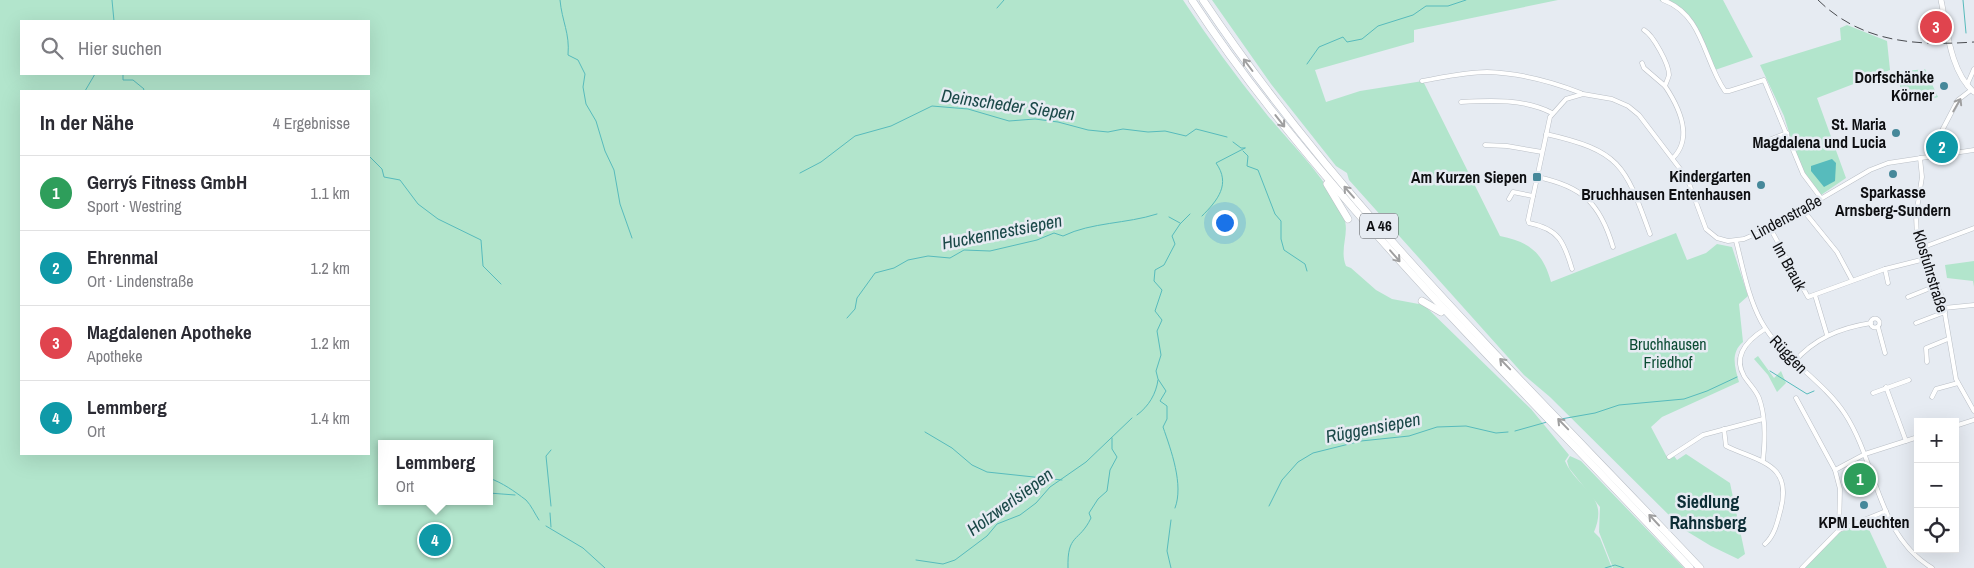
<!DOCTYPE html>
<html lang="de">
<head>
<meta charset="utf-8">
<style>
  body { margin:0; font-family:"Archivo Narrow",sans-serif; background:#f2f2f3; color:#2b2b33 }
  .controls { position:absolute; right:15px; bottom:15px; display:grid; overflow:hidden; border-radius:0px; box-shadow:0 5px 20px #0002 }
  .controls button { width:45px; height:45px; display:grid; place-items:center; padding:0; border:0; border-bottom:1px solid #e1e1e2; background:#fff; color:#2b2b33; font:25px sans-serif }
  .you { position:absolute; left:1224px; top:222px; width:18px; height:18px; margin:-12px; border:4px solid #fff; border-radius:50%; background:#1a73e8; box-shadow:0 0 0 8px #1a73e833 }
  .badge { display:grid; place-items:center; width:32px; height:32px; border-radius:50%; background:#7c3aed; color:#fff; font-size:16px; font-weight:700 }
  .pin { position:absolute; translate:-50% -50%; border:2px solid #fff; box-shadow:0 1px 5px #0006 }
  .popup { position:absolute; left:378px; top:440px; width:115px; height:65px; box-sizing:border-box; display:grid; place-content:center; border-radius:0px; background:#fff; filter:drop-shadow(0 1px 4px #0005); font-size:16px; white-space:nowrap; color:#7c7c81 }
  .popup b { font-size:19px; color:#2b2b33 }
  .popup::after { content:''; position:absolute; left:50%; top:100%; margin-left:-10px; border:10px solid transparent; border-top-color:#fff }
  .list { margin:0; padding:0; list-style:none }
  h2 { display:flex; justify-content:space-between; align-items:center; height:65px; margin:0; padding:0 20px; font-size:21px }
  h2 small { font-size:16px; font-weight:400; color:#7c7c81 }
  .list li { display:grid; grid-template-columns:32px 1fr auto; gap:15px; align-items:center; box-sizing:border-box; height:75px; padding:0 20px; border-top:1px solid #e1e1e2 }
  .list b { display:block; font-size:19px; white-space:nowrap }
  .list p { margin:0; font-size:16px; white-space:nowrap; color:#7c7c81 }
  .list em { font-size:16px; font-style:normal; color:#7c7c81 }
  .icon { flex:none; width:28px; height:28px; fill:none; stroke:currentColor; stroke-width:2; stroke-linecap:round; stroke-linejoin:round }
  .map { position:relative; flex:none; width:1974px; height:568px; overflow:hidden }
  .search { position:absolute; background:#fff; box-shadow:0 5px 20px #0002; left:20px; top:20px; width:350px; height:55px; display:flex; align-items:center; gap:12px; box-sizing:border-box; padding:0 18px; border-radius:0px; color:#7c7c81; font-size:19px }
  .panel { position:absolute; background:#fff; box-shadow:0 5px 20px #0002; left:20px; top:90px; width:350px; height:365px; border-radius:0px }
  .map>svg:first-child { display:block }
</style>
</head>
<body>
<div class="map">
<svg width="1974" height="568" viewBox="0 0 1974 568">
  <rect width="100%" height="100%" fill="#e6ebf2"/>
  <g fill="#b2e5cc" fill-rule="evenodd">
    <path d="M0,0H1183C1208,38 1235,75 1264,111C1291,145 1327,177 1344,218C1350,233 1339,249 1346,266L1351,268L1376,290L1392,299L1424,305L1531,409L1569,455L1565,461L1568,467C1585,493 1608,498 1594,532L1600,538L1612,568H0ZM21,21H369V74H21ZM21,91H369V454H21ZM381,444H489V501H381Z"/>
    <path d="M1212,0H1558L1414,30V42L1315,70L1326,102L1360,91L1423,81L1500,236C1530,242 1543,253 1551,282L1676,233L1687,260L1706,253L1717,244L1732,247L1748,296L1739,304L1743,342C1730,353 1735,368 1739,382L1662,417L1651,427L1668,459L1674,456L1677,460L1686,454L1730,483L1745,554L1738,559L1711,546L1683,529L1550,397L1524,375L1349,180L1347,173L1336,166L1271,84Z"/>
    <path d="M1659,0H1723L1753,57L1715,70C1702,43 1692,8 1659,0Z"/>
    <path d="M1847,25L1887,41L1890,70L1817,98L1846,178L1821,195L1800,169L1784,116L1760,65L1841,40L1840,28Z"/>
    <path d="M1925,69L1938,97L1921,103L1917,96L1901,90L1897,72Z"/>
    <path d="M1974,261V287L1973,281L1947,278L1945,265Z"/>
    <path d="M1758,356L1774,378L1781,371L1786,383L1777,392L1768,375L1754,359Z"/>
    <path d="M1570,456L1581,461L1684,568H1613L1599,532L1600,507L1569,468L1567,461Z"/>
    <path d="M1865,521L1887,568H1803L1834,535Z"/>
  </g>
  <path fill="#57bbbc" d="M1832,159L1836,163L1835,181L1824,187L1811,171V166Z"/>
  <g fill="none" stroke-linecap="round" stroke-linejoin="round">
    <g stroke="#57bbbc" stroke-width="1">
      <path d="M112,0L114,21"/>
      <path d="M560,0C562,22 570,33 568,55L578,60L585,74L583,87L586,104L596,121L605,151L614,170L620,204L632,238"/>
      <path d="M1963,0L1966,33"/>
      <path d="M997,8L1004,0"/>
      <path d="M1307,64L1319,47L1343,37L1347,42L1362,39L1378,26L1413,15L1426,6H1448L1466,0"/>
      <path d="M123,74V80H133L144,89L143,91"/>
      <path d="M85,91L95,74"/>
      <path d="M1233,142L1241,148H1245"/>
      <path d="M1243,151L1248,156L1247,166L1258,170L1275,214L1281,221V239L1284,250L1305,264L1307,271"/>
      <path d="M369,156L382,169L384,177L400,180L418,204L438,219L481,240L483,266L501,284"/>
      <path d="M800,173L821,162L855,136L891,126L932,106L968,109L1009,121L1035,119L1058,122L1088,130L1108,132L1123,129L1148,132L1165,131L1186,136L1196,129L1227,137"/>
      <path d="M1202,216C1218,200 1231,184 1216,163L1245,148"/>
      <path d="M1169,217L1180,223"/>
      <path d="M847,318L855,309L857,298L875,273L894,268L908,260L928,256L950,258L964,250L990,251L1037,240L1054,233L1063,236C1092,222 1126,224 1157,214"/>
      <path d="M1770,371L1807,394L1814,391"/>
      <path d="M1137,415C1149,406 1156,394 1158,380"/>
      <path d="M1561,419L1595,413L1619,405L1684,399L1707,391L1737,377"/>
      <path d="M1515,431L1547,422"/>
      <path d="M925,432L952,448L972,465L987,472L1062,480"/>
      <path d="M551,450L546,456L551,506"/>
      <path d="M489,478C503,483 514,491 526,500C531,505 535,514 539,520"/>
      <path d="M489,493L515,495"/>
      <path d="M1269,506L1282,480L1298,462L1313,453L1361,441L1409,436L1437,427L1466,426L1496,433L1508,432"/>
      <path d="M1175,508C1184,485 1171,450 1163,427L1167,419V406L1160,401L1166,391L1158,379L1156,371L1161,355L1157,331L1162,320L1155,311L1162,290L1154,281L1155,270L1164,265L1175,244L1172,236L1180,224L1190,214"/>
      <path d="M550,513L551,527"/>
      <path d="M546,526L583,548L605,568"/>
      <path d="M916,560L943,564L955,560L987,536L997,524L1020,515L1036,503L1050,487L1086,462L1132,418"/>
      <path d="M1068,568C1067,533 1079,543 1091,518L1089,513L1098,499L1107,491L1110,470L1117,457L1112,449V438"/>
      <path d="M1171,568L1167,551L1171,520"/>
      <path d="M1605,568L1615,565L1624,568"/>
    </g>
    <defs>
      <g id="minor">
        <path d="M1663,0C1704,15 1703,60 1725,91H1729L1764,80L1803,174L1821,198"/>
        <path d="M1644,30C1653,35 1669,64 1669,75C1668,79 1666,83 1665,86C1679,107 1694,137 1673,158"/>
        <path d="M1642,63L1644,68L1665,86"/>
        <path d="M1422,81C1444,77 1466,72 1487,72C1518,73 1553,82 1581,93"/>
        <path d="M1967,85L1974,69"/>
        <path d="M1461,102C1492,100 1525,99 1552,113"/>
        <path d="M1546,134C1621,151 1625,165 1650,234"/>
        <path d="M1761,143L1787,133"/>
        <path d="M1485,145L1507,146L1542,152"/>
        <path d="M1938,156L1935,145L1937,140L1958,100L1971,90"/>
        <path d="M1920,158L1922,177L1916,215L1917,238L1942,297L1956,379L1974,411"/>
        <path d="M1537,177C1582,186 1600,203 1613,247"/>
        <path d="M1509,199L1513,192L1533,196"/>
        <path d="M1803,210L1837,252L1852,280"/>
        <path d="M1770,228L1808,297L1885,269L1925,259"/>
        <path d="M1736,241C1743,268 1748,297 1761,321C1782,359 1822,379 1845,414C1877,463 1877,535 1932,568"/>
        <path d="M1921,248L1974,228"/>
        <path d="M1572,269C1564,242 1559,229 1529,223L1528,220L1550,117L1566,99L1583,94L1612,99L1628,106L1639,115L1687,178L1706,229L1717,238L1728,241L1744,239L1776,225L1870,170L1888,163L1974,150"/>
        <path d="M1885,269L1888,283"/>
        <path d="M1815,295L1827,335"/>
        <path d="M1908,297L1938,285"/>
        <path d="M1944,308L1974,305"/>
        <circle cx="1875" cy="323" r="4.5"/>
        <path d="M1916,323L1945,312"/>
        <path d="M1878,327L1885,353"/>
        <path d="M1794,362C1814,339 1839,328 1871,323"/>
        <path d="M1927,362L1926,348L1948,339"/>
        <path d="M1886,387L1906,441"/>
        <path d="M1873,393L1909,380"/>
        <path d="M1932,397L1936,389L1958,383"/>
        <path d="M1796,398L1835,470L1840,489L1839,530L1886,511"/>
        <path d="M1955,426L1974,420"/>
        <path d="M1724,429L1726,446C1759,462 1794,463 1780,512C1777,524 1774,536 1765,544"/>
        <path d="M1669,457L1703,435L1763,419"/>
        <path d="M1763,460C1765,442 1766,417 1759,398C1756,390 1749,384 1744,376C1732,355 1749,339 1765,329"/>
        <path d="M1835,470L1865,454L1918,437"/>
        <path d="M1802,568L1839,530"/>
      </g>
      <path id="tertiary" d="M1941,0C1947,28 1950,72 1974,92"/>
      <g id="motorway">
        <path d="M1192,0C1242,77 1300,147 1360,216C1466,337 1580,450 1690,568"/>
        <path d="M1203,0C1343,210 1528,385 1700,568"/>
        <path d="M1327,184L1348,219"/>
        <path d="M1422,301L1441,312"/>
      </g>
    </defs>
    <use href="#minor" stroke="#babfc6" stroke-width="5"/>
    <use href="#tertiary" stroke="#babfc6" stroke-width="6"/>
    <use href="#motorway" stroke="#babfc6" stroke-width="8"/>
    <use href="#minor" stroke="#fff" stroke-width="4"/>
    <use href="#tertiary" stroke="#fff" stroke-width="5"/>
    <use href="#motorway" stroke="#fff" stroke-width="7"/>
    <path stroke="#494b50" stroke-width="1" stroke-dasharray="10 5" stroke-linecap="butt" d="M1818,0C1862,43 1917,46 1974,42"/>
  </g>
  <defs><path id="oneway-shaft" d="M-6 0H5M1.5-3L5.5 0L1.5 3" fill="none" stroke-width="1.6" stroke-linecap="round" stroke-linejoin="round" transform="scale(1.25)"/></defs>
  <g stroke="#9f9fa0">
    <use href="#oneway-shaft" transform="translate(1248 65) rotate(-127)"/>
    <use href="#oneway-shaft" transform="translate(1957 105) rotate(-60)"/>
    <use href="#oneway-shaft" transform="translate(1280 121) rotate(52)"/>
    <use href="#oneway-shaft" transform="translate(1349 192) rotate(-131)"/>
    <use href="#oneway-shaft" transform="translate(1395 256) rotate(49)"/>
    <use href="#oneway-shaft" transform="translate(1505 364) rotate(-134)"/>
    <use href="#oneway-shaft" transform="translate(1563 424) rotate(-134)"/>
    <use href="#oneway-shaft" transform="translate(1654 520) rotate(-133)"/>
  </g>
  <g fill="#46889a" stroke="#e6ebf2" stroke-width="2">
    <circle cx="1944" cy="86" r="5"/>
    <circle cx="1896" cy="133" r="5"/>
    <circle cx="1893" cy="174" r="5"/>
    <rect x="1532" y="172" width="10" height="10" rx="2.5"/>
    <circle cx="1761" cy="185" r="5"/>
    <circle cx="1864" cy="505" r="5"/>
  </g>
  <g text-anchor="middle" stroke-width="5" stroke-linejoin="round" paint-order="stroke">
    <rect fill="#e6ebf2" stroke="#4f5155" stroke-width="1" x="1360" y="213.5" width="38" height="25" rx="4"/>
    <g font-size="15" font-weight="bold" fill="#0e0f12">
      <text x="1379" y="231">A 46</text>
    </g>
    <g font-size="16" font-weight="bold" fill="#0e0f12" stroke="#e6ebf2" text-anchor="end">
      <text x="1934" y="83">Dorfschänke<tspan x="1934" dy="18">Körner</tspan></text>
      <text x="1886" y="130">St. Maria<tspan x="1886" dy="18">Magdalena und Lucia</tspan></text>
      <text x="1751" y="182">Kindergarten<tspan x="1751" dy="18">Bruchhausen Entenhausen</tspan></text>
      <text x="1527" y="183">Am Kurzen Siepen</text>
      <text x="1893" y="198" text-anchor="middle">Sparkasse<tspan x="1893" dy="18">Arnsberg-Sundern</tspan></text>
      <text x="1864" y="528" text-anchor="middle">KPM Leuchten</text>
    </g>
    <g font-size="16" fill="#0e0f12" stroke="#e6ebf2">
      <text transform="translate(1786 217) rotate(-28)" y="6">Lindenstraße</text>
      <text transform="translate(1790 266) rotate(61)" y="6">Im Brauk</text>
      <text transform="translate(1931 271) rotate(73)" y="6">Klosfuhrstraße</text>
      <text transform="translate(1789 354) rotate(46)" y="6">Rüggen</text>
    </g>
    <g font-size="16" fill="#0c4c34" stroke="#e6ebf2">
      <text x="1668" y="350">Bruchhausen<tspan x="1668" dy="18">Friedhof</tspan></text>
    </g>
    <g font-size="18" font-style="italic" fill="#1a4848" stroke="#e6ebf2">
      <text transform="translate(1008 105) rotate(8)" y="6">Deinscheder Siepen</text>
      <text transform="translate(1002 232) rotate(-11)" y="6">Huckennestsiepen</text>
      <text transform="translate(1373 428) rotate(-11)" y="6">Rüggensiepen</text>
      <text transform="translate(1010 502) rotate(-36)" y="6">Holzwerlsiepen</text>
    </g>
    <g font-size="18" font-weight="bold" fill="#0d2e36" stroke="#e6ebf2">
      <text x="1708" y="508">Siedlung<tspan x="1708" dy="21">Rahnsberg</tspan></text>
    </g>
  </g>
</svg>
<div class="controls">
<button>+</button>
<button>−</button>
<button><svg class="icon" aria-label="locate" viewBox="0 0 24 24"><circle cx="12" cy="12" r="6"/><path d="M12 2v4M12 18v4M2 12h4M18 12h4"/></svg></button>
</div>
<div class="you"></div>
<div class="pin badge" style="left:1860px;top:479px;background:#2e9e5b">1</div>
<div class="pin badge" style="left:1942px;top:147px;background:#0f9aa8">2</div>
<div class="pin badge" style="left:1936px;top:27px;background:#e0444e">3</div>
<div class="pin badge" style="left:435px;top:540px;background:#0f9aa8">4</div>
<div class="popup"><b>Lemmberg</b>Ort</div>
<div class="search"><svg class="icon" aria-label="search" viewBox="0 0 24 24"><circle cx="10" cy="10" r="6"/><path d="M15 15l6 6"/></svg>Hier suchen</div>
<section class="panel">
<h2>In der Nähe<small>4 Ergebnisse</small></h2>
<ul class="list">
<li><span class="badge" style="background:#2e9e5b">1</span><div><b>Gerry´s Fitness GmbH</b><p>Sport · Westring</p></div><em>1.1 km</em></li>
<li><span class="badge" style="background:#0f9aa8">2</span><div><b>Ehrenmal</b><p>Ort · Lindenstraße</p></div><em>1.2 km</em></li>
<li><span class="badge" style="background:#e0444e">3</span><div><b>Magdalenen Apotheke</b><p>Apotheke</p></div><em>1.2 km</em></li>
<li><span class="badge" style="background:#0f9aa8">4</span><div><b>Lemmberg</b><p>Ort</p></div><em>1.4 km</em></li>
</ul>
</section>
</div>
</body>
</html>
